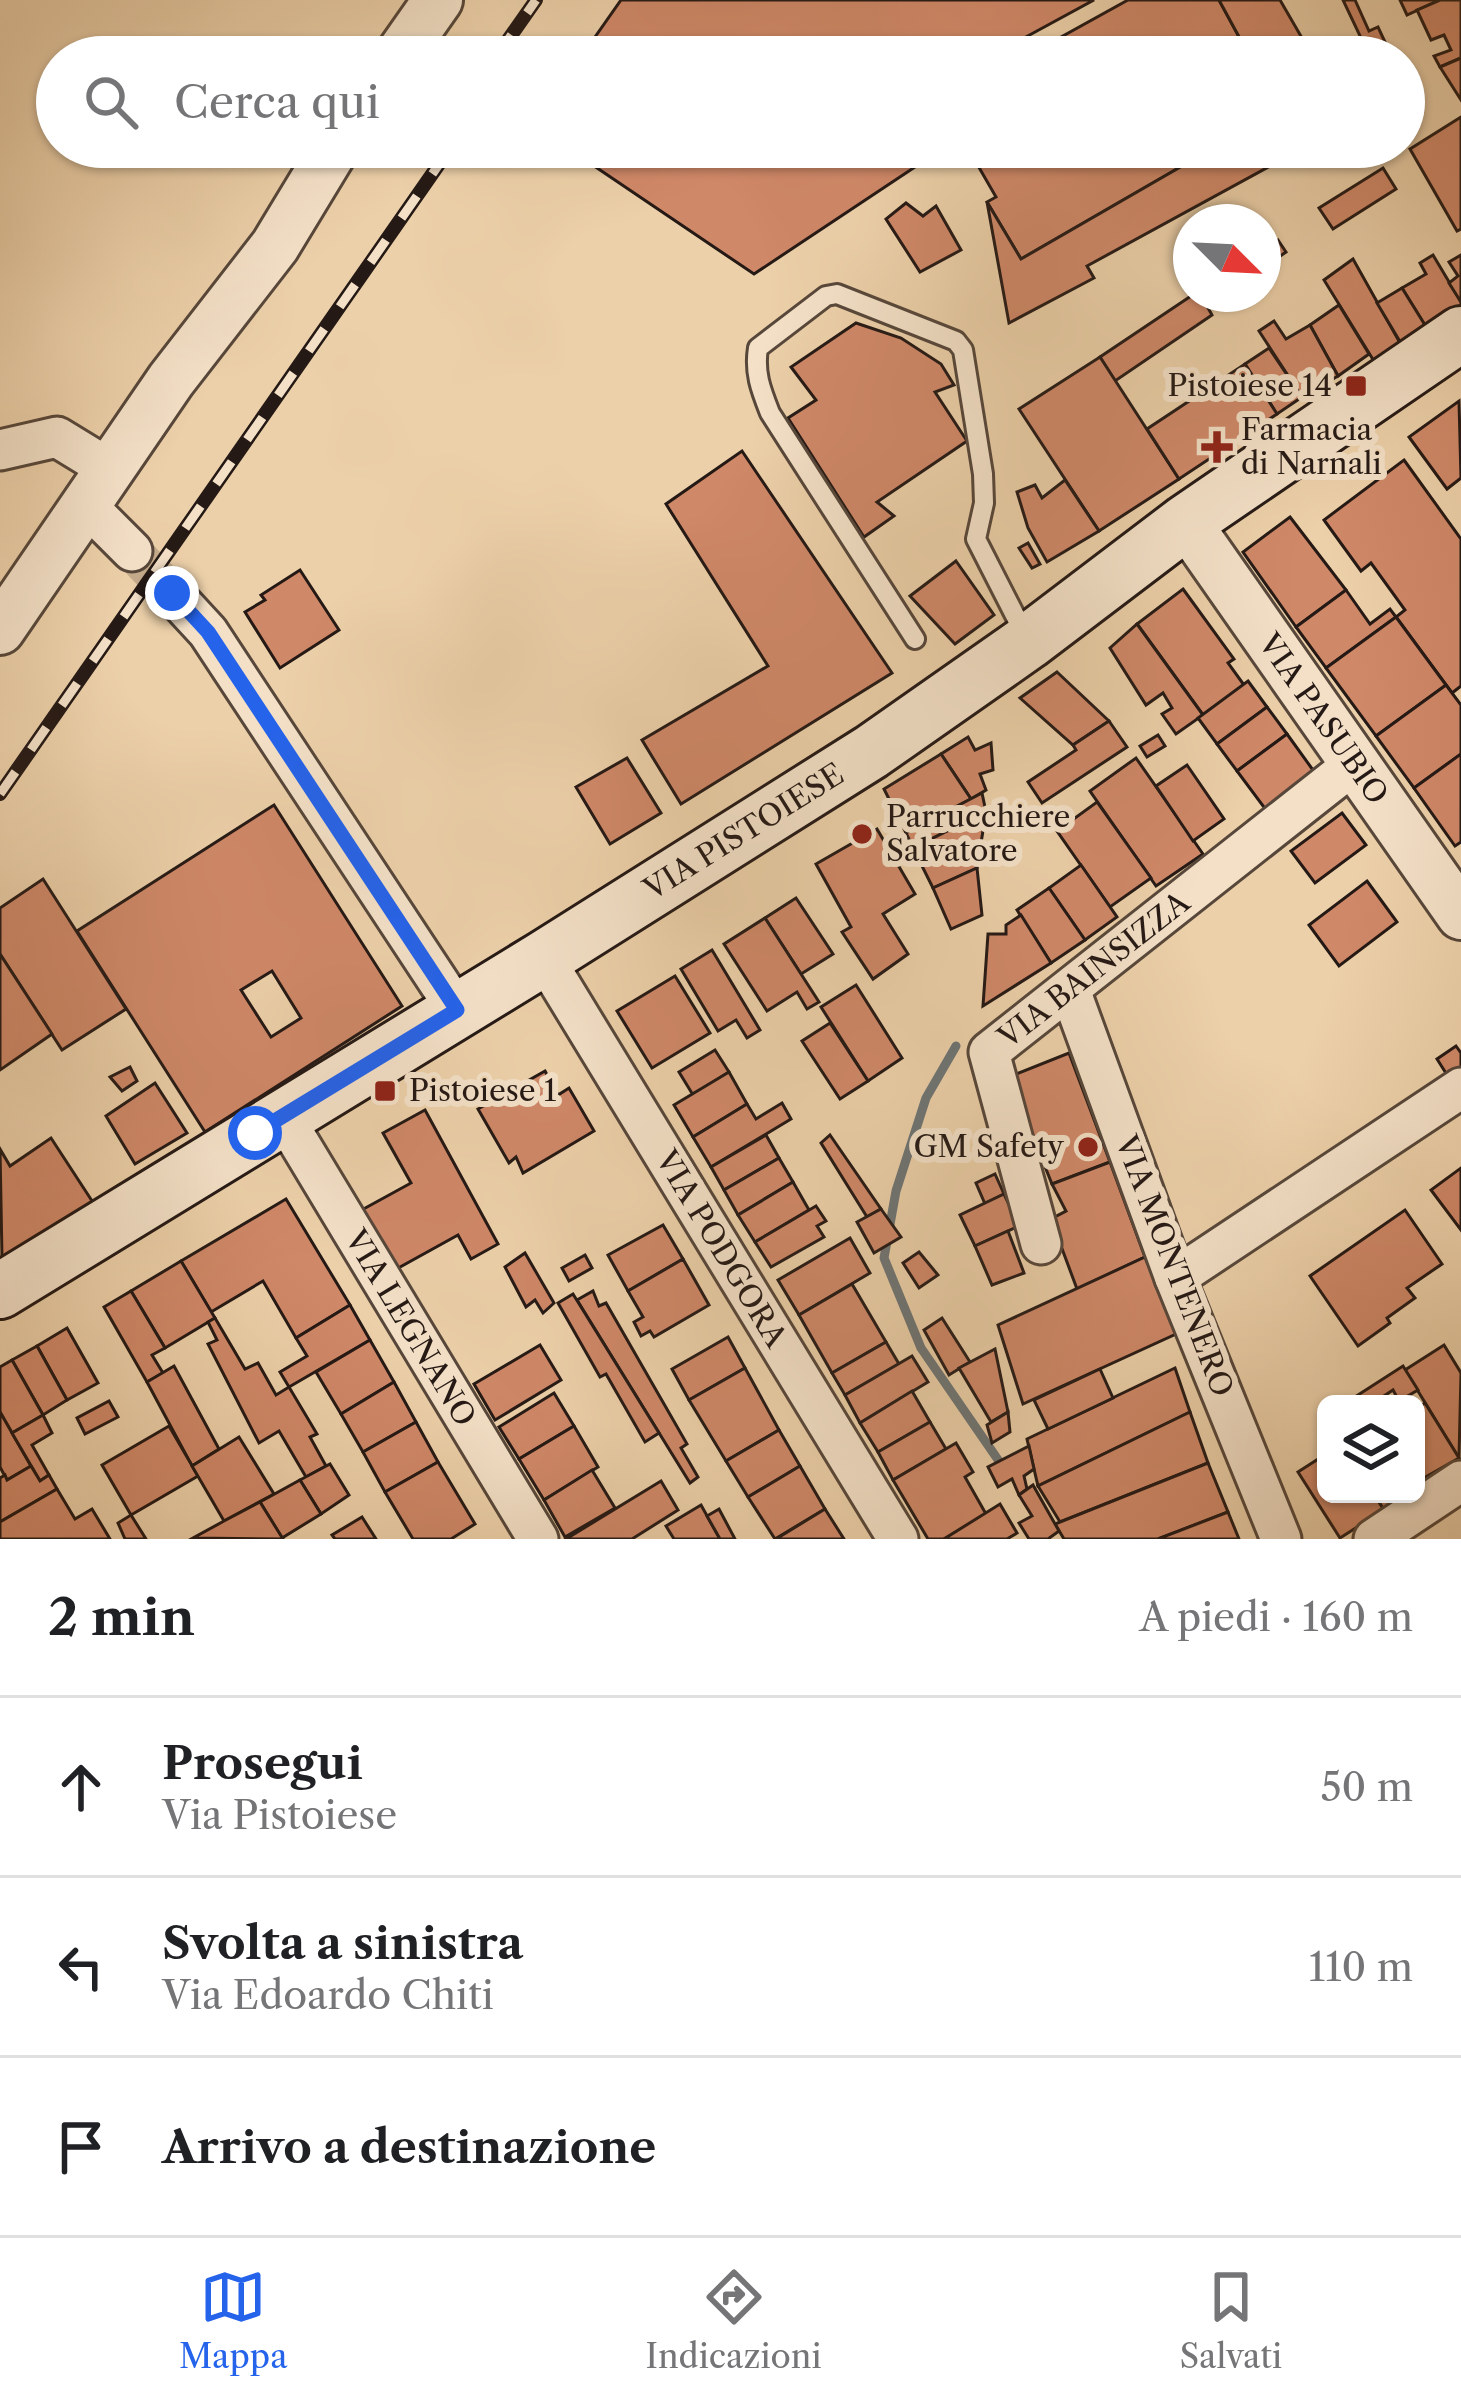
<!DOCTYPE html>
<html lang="it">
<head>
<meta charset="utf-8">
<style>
  body { margin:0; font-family:"Libre Caslon Text",serif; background:#f2f2f2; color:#202124 }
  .controls { position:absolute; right:36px; bottom:36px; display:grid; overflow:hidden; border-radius:18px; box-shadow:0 3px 9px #0004 }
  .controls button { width:108px; height:108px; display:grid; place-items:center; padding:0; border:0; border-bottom:3px solid #e0e0e0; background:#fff; color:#202124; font:60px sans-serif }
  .compass { position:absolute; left:1173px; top:204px; width:108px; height:108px; border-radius:50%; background:#fff; box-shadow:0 3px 9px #0004; rotate:114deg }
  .stop { position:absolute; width:36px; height:36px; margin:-27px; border:9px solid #2563eb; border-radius:50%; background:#fff }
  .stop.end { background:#2563eb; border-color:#fff; box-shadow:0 3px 12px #0008 }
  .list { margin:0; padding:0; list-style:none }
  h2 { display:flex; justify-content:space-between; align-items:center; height:156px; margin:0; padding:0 48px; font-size:51px }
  h2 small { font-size:39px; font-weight:400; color:#757577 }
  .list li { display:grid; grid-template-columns:78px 1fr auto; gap:36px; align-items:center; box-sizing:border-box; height:180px; padding:0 48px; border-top:3px solid #e0e0e0 }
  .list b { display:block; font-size:45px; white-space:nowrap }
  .list p { margin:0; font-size:39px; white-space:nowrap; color:#757577 }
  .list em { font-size:39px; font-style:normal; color:#757577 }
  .icon { flex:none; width:66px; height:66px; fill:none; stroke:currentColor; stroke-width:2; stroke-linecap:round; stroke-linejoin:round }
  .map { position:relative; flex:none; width:1461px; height:1539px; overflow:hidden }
  .search { position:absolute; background:#fff; box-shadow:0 3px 9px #0004; left:36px; right:36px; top:36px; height:132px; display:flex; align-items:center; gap:30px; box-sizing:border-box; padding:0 42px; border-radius:66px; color:#757577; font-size:45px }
  .sheet { height:696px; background:#fff }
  nav { display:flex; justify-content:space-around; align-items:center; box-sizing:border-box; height:168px; border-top:3px solid #e0e0e0; background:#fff; font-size:33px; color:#757577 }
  nav a { display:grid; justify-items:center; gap:6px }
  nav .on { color:#2563eb }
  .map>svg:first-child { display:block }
</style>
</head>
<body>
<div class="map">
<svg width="1461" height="1539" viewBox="0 0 1461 1539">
  <rect width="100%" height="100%" fill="#ecd0a9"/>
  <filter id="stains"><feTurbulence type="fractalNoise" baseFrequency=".00167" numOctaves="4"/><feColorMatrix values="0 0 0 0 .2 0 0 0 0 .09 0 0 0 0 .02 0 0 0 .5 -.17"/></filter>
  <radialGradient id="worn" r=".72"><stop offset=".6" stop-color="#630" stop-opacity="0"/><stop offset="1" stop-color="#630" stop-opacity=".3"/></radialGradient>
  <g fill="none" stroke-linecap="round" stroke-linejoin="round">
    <path stroke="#6e7575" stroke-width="9" d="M956,1046L926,1098L896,1191L884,1258L921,1348L1003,1467"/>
  </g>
  <g fill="#cf8868" stroke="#251915" stroke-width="3" fill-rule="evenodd">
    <path d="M621,0H1094L989,57H581Z"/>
    <path d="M1128,0H1219L1250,57H1025Z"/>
    <path d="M1219,0H1280L1313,57H1250Z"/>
    <path d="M1343,0H1355L1369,31L1378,27L1392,57H1370Z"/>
    <path d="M1400,0H1440L1407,15Z"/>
    <path d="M1440,0H1461V58L1440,67L1434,56L1451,50L1444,35L1431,40L1417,10Z"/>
    <path d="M1461,58V100L1440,67Z"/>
    <path d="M1404,83L1418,113L1404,120Z"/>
    <path d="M1461,117V229L1457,231L1410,149Z"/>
    <path d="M566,147H945L754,274Z"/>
    <path d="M1003,147H1215L1021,259L987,202L996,197L977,164Z"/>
    <path d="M1215,147H1305L1087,266L1094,278L1009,323L987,202L1021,259Z"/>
    <path d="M1383,168L1396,189L1333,229L1319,208Z"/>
    <path d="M906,203L923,216L936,206L961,250L920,272L886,219Z"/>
    <path d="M1278,240L1286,252L1263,268V249Z"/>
    <path d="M1433,255L1461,302V320L1433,338L1402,288L1426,274L1420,263Z"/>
    <path d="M1461,255V302L1449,283L1458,276L1449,262Z"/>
    <path d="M1353,259L1404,350L1377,366L1324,280Z"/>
    <path d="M1402,288L1433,338L1408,355L1377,303Z"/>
    <path d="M1194,294H1226L1207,306L1212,315L1115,381L1100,357Z"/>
    <path d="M1339,305L1369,354L1338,376L1310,325Z"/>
    <path d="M1274,321L1286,339L1310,325L1338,376L1302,397L1259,331Z"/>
    <path d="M856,323L901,338L941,364L954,385L935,392L967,441L877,502L894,516L864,537L788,418L816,400L791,367Z"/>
    <path d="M1269,348L1302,397L1277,414L1245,364Z"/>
    <path d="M1100,357L1179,479L1099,531L1019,409Z"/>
    <path d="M1245,364L1277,414L1179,479L1147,429Z"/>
    <path d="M1459,401L1461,478L1447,489L1409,437Z"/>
    <path d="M742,451L892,673L681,804L642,740L768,666L666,504Z"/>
    <path d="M1404,460L1461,539V686L1452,693L1396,617L1405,610L1371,563L1361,571L1324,520Z"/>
    <path d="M1065,480L1099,531L1047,562L1028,528L1017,492L1035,485L1042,498Z"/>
    <path d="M1290,517L1346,590L1296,627L1243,552Z"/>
    <path d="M1028,543L1040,564L1032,568L1019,548Z"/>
    <path d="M956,561L994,615L955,644L910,596Z"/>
    <path d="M300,570L339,630L280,668L245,612L265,600L261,595Z"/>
    <path d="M1183,589L1234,659L1228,663L1244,685L1203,715L1137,624Z"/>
    <path d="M1346,590L1370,624L1390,609L1396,617L1326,668L1296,627Z"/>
    <path d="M1396,617L1446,685L1376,736L1326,668Z"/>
    <path d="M1137,624L1203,715L1176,734L1162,714L1172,708L1163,693L1146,705L1110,648Z"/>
    <path d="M1057,672L1109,721L1073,745L1020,698Z"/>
    <path d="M1248,681L1267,707L1217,744L1198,718Z"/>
    <path d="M1446,685L1461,705V754L1414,788L1376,736Z"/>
    <path d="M1267,707L1287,734L1237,771L1217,744Z"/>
    <path d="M1109,721L1127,747L1042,803L1028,782L1076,750L1073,745Z"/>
    <path d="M1287,734L1318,777L1269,814L1237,771Z"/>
    <path d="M1158,735L1165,746L1147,757L1140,746Z"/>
    <path d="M968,737L975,750L991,743L993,770L980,774L986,790L971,799L941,754Z"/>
    <path d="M941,754L971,799L906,833L884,789Z"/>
    <path d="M1461,754V842L1455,846L1414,788Z"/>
    <path d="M627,758L661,813L610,844L576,787Z"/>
    <path d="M1136,758L1203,854L1156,886L1090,791Z"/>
    <path d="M1187,765L1224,819L1193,841L1156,786Z"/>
    <path d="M982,793L986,812L913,848L906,833Z"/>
    <path d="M1097,802L1151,878L1110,907L1057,831Z"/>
    <path d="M274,805L402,1006L205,1132L77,931ZM272,971L301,1018L271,1037L241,990Z"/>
    <path d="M986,812L977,868L933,888L913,848Z"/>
    <path d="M1342,813L1366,845L1315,883L1291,851Z"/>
    <path d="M877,829L915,894L883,914L908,954L873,979L842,932L851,927L816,864Z"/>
    <path d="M1081,865L1117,917L1085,940L1049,888Z"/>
    <path d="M977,868L982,915L951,929L933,888Z"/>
    <path d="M43,879L126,1009L62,1050L0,954V908Z"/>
    <path d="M1367,881L1397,922L1339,966L1309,925Z"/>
    <path d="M1049,888L1085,940L1051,963L1017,910Z"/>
    <path d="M796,898L833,954L801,974L765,918Z"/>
    <path d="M1021,915L1051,963L983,1006L988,934H1006V925Z"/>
    <path d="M765,918L819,1002L807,1009L797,992L767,1011L724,944Z"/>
    <path d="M712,950L760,1030L747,1038L736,1020L718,1031L681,969Z"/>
    <path d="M0,954L52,1034L0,1070Z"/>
    <path d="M675,976L710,1033L652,1068L617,1011Z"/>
    <path d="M856,985L902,1058L868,1081L821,1007Z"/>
    <path d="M830,1023L868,1081L840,1099L802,1041Z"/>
    <path d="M1456,1046L1461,1053V1070L1449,1078L1437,1059Z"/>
    <path d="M715,1050L729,1072L693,1095L679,1072Z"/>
    <path d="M1069,1053L1110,1162L1052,1184L1009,1077Z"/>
    <path d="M130,1067L137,1081L122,1091L110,1077Z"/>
    <path d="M545,1071L558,1095L569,1088L594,1131L523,1173L516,1157L509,1163L478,1109Z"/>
    <path d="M729,1072L747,1104L693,1137L674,1105Z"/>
    <path d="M155,1083L187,1133L135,1164L106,1116Z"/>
    <path d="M782,1103L791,1119L711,1167L693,1137L747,1104L756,1119Z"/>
    <path d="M425,1110L498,1244L471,1259L458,1235L391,1272L358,1212L411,1183L383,1133Z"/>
    <path d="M766,1135L779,1158L724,1190L711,1167Z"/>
    <path d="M830,1135L881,1209L867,1217L821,1143Z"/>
    <path d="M51,1138L94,1204L2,1258L0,1149L10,1166Z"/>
    <path d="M779,1158L793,1182L738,1215L724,1190Z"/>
    <path d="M1110,1162L1145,1257L1077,1289L1051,1219L1066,1211L1052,1184Z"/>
    <path d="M1461,1168V1230L1431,1190Z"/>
    <path d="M995,1174L1004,1194L985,1204L976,1183Z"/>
    <path d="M793,1182L809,1210L755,1242L738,1215Z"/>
    <path d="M1004,1194L1019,1226L975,1246L960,1215Z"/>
    <path d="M286,1199L350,1305L296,1338L263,1281L211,1312L181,1261Z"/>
    <path d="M816,1206L826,1221L817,1226L824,1237L771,1267L755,1242Z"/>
    <path d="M881,1209L901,1237L874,1253L857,1222Z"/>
    <path d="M1405,1210L1442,1264L1407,1288L1415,1298L1387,1318L1390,1323L1358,1346L1310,1276Z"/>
    <path d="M663,1225L683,1259L628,1291L608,1255Z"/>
    <path d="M1008,1231L1024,1273L992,1285L975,1246Z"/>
    <path d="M850,1238L870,1273L799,1315L778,1280Z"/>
    <path d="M919,1252L938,1275L919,1288L903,1263Z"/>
    <path d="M525,1253L554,1303L543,1313L535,1300L526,1307L505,1267Z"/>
    <path d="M585,1255L592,1268L569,1281L562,1268Z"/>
    <path d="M1145,1257L1176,1334L1023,1404L998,1325Z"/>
    <path d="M683,1259L709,1305L654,1337L650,1331L641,1336L634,1322L643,1317L628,1291Z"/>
    <path d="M181,1261L215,1318L165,1348L131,1291Z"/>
    <path d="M852,1284L886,1342L832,1373L799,1315Z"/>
    <path d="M131,1291L165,1348L152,1355L163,1373L147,1382L104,1307Z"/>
    <path d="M593,1291L599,1306L606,1303L687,1444L681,1448L698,1477L690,1483L577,1300Z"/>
    <path d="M573,1294L659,1433L645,1442L606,1374L600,1377L558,1303Z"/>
    <path d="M350,1305L370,1340L289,1387L280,1372L307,1356L296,1338Z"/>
    <path d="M215,1318L245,1369L258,1363L276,1395L289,1387L317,1434L310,1437L326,1466L306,1477L279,1431L259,1443L208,1344L217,1340L208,1322Z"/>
    <path d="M942,1318L970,1362L949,1375L924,1330Z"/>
    <path d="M67,1328L98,1383L67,1400L37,1346Z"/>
    <path d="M728,1337L745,1368L689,1400L672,1369Z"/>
    <path d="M370,1340L394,1382L341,1414L316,1372Z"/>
    <path d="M886,1342L899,1364L845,1395L832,1373Z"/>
    <path d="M540,1345L561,1380L495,1420L474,1384Z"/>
    <path d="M1444,1345L1461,1373L1459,1458L1405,1370Z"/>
    <path d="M37,1346L67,1400L43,1415L12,1360Z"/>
    <path d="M995,1349L1008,1412L991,1422L959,1368Z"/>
    <path d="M912,1356L928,1382L860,1423L845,1395Z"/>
    <path d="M12,1360L43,1415L12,1433L0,1412V1367Z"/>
    <path d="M174,1366L219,1449L192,1466L147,1382Z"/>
    <path d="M1403,1366L1418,1390L1399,1401L1393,1390L1372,1404H1344Z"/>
    <path d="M745,1368L779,1430L726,1461L689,1400Z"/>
    <path d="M1175,1368L1190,1412L1038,1486L1027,1439Z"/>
    <path d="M1100,1369L1113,1398L1048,1429L1034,1400Z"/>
    <path d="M394,1382L416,1422L363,1452L341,1414Z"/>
    <path d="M912,1391L930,1422L878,1452L860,1423Z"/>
    <path d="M554,1393L574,1426L519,1459L499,1427Z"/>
    <path d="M109,1401L118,1417L85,1434L77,1418Z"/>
    <path d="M1425,1403L1459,1458L1422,1479L1416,1467V1409Z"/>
    <path d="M0,1412L31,1466L7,1480L0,1467Z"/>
    <path d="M1008,1412L1010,1432L992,1443L987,1425Z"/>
    <path d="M1190,1412L1208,1463L1060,1522L1038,1486Z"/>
    <path d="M43,1415L52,1433L32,1445L49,1475L40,1481L12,1433Z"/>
    <path d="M416,1422L438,1462L385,1492L363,1452Z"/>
    <path d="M930,1422L946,1449L893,1480L878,1452Z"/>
    <path d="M169,1426L198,1476L131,1515L102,1465Z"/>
    <path d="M574,1426L598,1467L544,1500L519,1459Z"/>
    <path d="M779,1430L800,1466L748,1497L726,1461Z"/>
    <path d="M239,1437L274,1494L224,1521L192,1466Z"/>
    <path d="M956,1443L973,1472L965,1477L986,1514L944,1539H928L893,1480Z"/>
    <path d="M1029,1446L1034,1469L1024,1476L1027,1489L1019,1495L1012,1479L998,1487L988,1467Z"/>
    <path d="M1326,1454V1494H1374L1384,1510L1340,1538L1298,1472Z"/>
    <path d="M438,1462L475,1524L451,1539H413L385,1492Z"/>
    <path d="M1208,1463L1228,1512L1158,1539H1064L1055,1524Z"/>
    <path d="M330,1464L349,1495L321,1514L300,1480Z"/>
    <path d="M31,1466L40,1481L49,1475L57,1489L0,1522V1478L5,1475L7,1480Z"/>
    <path d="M800,1466L825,1509L775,1539L748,1497Z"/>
    <path d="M592,1470L615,1508L565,1537L544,1500Z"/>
    <path d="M300,1480L321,1514L282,1538L260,1502Z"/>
    <path d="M661,1481L678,1510L632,1539H566Z"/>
    <path d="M1033,1485L1059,1531L1048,1539H1029L1019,1523L1032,1516L1019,1495Z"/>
    <path d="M57,1489L75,1519L92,1509L110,1539H0V1522Z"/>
    <path d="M1374,1494H1408L1384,1510Z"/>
    <path d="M260,1502L283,1539L193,1538L224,1521Z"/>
    <path d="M1000,1504L1017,1533L1007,1539H944Z"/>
    <path d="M701,1505L720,1539H674L666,1526Z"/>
    <path d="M719,1509L735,1539H720L707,1516Z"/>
    <path d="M825,1509L844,1539H776Z"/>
    <path d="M1228,1512L1239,1539H1158Z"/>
    <path d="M131,1515L146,1539H125L118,1523Z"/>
    <path d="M362,1517L376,1539H335L332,1535Z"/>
  </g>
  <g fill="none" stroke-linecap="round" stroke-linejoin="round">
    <path stroke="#c4ab8b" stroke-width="39" stroke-dasharray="39 20" stroke-linecap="butt" d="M132,551L172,593"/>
    <defs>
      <path id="service" d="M915,639L770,413C761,390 754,373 758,348L826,296L837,294L956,341L963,350L983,474L984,503L976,539L1026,637"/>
      <g id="minor">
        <path d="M0,450L57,437L111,470"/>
        <path d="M87,506L132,551"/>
        <path d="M172,593L208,632L457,1010"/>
        <path d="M544,958L898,1539"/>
        <path d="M1070,990L1175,1278L1281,1539"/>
        <path d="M283,1116L538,1539"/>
        <path d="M1041,1244L989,1052L1354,764"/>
        <path d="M1175,1278L1461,1088"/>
        <path d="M1374,1539L1461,1481"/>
      </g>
      <g id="tertiary">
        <path d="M398,57L438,0"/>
        <path d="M1186,522L1461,915"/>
        <path d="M0,630L171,380L275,246L335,147"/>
      </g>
      <path id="secondary" d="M0,1291L544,958L871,752L1028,642L1186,522L1461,334"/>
    </defs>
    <use href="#service" stroke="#57473a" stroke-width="24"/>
    <use href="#minor" stroke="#57473a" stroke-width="45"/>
    <use href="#tertiary" stroke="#57473a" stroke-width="54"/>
    <use href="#secondary" stroke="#251915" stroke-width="60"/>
    <use href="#service" stroke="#f3e0c7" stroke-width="18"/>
    <use href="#minor" stroke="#f3e0c7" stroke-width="39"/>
    <use href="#tertiary" stroke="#f3e0c7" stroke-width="48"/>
    <use href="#secondary" stroke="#f3e0c7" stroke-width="54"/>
    <defs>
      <g id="rail">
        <path d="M496,57L536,0"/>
        <path d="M0,794L451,147"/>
      </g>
    </defs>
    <use href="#rail" stroke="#251915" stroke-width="14"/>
    <use href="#rail" stroke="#f3e0c7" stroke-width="9" stroke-dasharray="27" stroke-linecap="butt"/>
  </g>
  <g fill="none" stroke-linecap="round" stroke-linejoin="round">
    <path stroke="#2563eb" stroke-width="15" d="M172,593L208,632L457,1010L255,1133"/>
  </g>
  <g fill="#8f2418" stroke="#f3e0c7" stroke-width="4.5">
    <rect x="1344" y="374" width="24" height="24" rx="6"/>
    <path d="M1211 429h12v12h12v12h-12v12h-12v-12h-12v-12h12z"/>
    <circle cx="862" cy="834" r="12"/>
    <rect x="373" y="1079" width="24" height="24" rx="6"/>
    <circle cx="1088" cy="1147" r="12"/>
  </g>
  <g text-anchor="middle" stroke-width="12" stroke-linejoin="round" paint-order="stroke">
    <g font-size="30" fill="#251915" stroke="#f3e0c7" text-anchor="start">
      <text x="1332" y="396" text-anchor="end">Pistoiese 14</text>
      <text x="1241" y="440">Farmacia<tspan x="1241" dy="34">di Narnali</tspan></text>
      <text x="886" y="827">Parrucchiere<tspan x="886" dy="34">Salvatore</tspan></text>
      <text x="409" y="1101">Pistoiese 1</text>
      <text x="1064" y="1157" text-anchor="end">GM Safety</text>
    </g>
    <g font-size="30" fill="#251915" stroke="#f3e0c7">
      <text transform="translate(1323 719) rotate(55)" y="10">VIA PASUBIO</text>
      <text transform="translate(744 832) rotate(-32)" y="10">VIA PISTOIESE</text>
      <text transform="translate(1094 970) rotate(-38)" y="10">VIA BAINSIZZA</text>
      <text transform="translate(721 1249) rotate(59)" y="10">VIA PODGORA</text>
      <text transform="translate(1174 1266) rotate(69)" y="10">VIA MONTENERO</text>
      <text transform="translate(410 1328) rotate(59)" y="10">VIA LEGNANO</text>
    </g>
  </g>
  <rect width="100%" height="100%" filter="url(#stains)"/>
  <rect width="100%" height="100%" fill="url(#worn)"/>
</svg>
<div class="controls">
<button><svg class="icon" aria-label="layers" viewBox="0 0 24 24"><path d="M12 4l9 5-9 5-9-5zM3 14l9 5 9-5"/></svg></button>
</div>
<svg class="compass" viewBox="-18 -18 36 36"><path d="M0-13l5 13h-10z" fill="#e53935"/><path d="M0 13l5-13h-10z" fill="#757577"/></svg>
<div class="stop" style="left:255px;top:1133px"></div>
<div class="stop end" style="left:172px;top:593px"></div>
<div class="search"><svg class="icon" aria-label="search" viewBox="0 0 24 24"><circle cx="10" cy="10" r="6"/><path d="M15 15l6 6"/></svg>Cerca qui</div>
</div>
<section class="sheet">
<h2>2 min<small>A piedi · 160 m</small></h2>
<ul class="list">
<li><svg class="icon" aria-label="ahead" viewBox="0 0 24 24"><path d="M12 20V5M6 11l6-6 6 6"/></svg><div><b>Prosegui</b><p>Via Pistoiese</p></div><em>50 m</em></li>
<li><svg class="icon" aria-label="left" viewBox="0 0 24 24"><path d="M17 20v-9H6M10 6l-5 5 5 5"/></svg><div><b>Svolta a sinistra</b><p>Via Edoardo Chiti</p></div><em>110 m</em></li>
<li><svg class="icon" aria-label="arrive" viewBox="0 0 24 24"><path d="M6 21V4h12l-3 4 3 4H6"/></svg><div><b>Arrivo a destinazione</b></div></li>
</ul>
</section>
<nav>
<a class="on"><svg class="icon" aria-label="map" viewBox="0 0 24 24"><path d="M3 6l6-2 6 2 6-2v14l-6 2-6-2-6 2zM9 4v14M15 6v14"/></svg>Mappa</a>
<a><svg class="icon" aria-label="directions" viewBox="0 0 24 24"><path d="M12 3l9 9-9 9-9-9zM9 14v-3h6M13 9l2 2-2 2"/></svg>Indicazioni</a>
<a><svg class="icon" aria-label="saved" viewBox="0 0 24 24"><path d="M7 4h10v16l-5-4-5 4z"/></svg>Salvati</a>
</nav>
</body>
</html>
